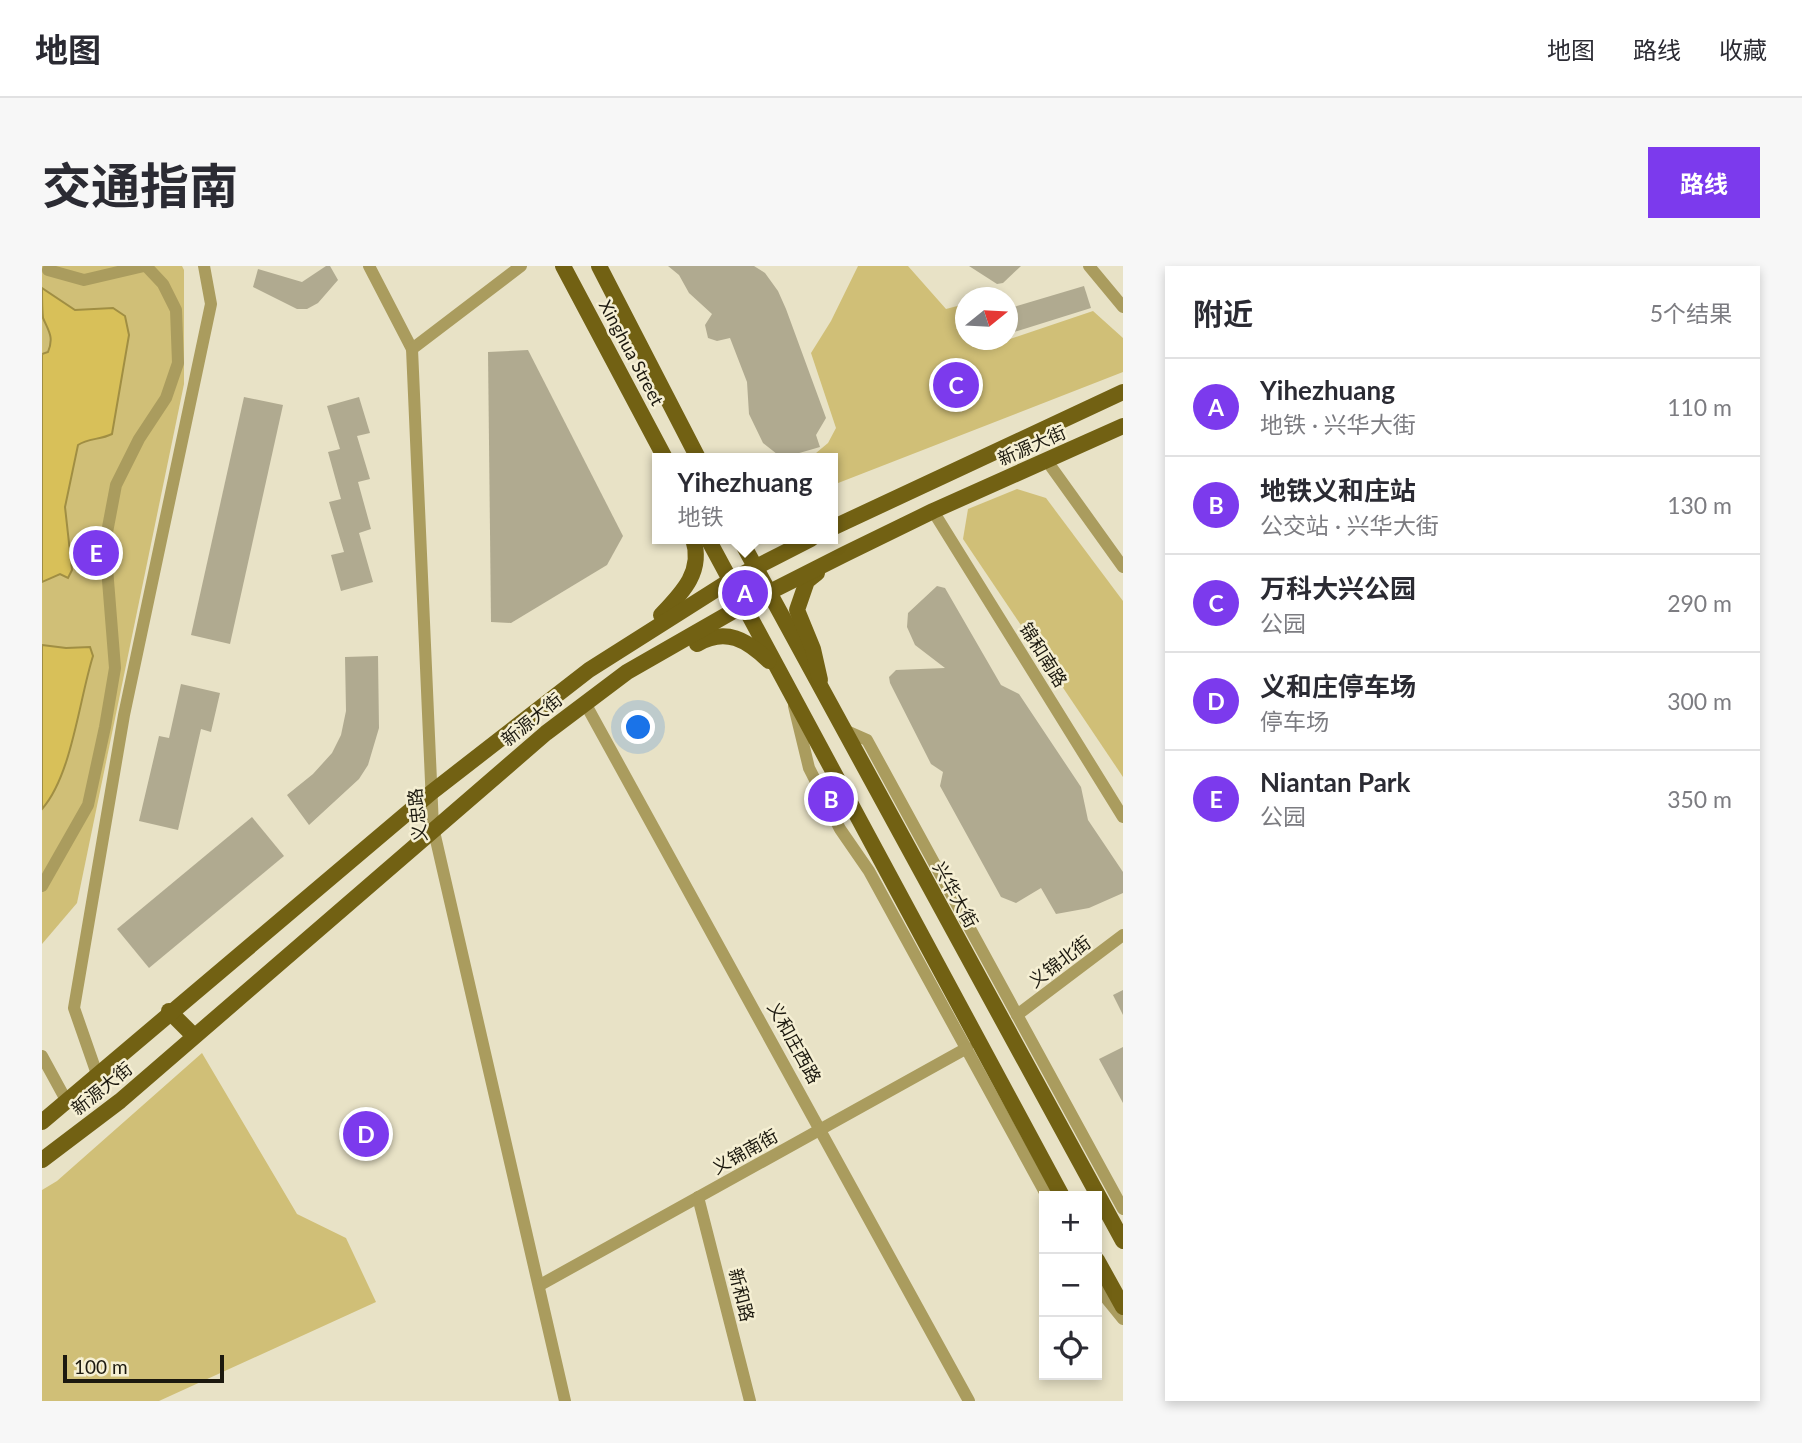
<!DOCTYPE html>
<html lang="zh">
<head>
<meta charset="utf-8">
<style>
  body { margin:0; font-family:Lato,"Noto Sans SC",sans-serif; background:#f7f7f7; color:#2b2b33 }
  .controls { position:absolute; right:21px; bottom:21px; display:grid; overflow:hidden; border-radius:0px; box-shadow:0 4px 10px #0003 }
  .controls button { width:63px; height:63px; display:grid; place-items:center; padding:0; border:0; border-bottom:2px solid #e1e1e2; background:#fff; color:#2b2b33; font:35px sans-serif }
  .compass { position:absolute; left:913px; top:21px; width:63px; height:63px; border-radius:50%; background:#fff; box-shadow:0 4px 10px #0003; rotate:72deg }
  .scale { position:absolute; left:21px; bottom:18px; width:161px; box-sizing:border-box; padding-left:7px; border:4px solid #1c190f; border-top:0; font-size:19px; line-height:24px; white-space:nowrap; color:#1c190f; -webkit-text-stroke:5px #f5efd3; paint-order:stroke }
  .you { position:absolute; left:597px; top:462px; width:24px; height:24px; margin:-18px; border:5px solid #fff; border-radius:50%; background:#1a73e8; box-shadow:0 0 0 10px #1a73e833 }
  .badge { display:grid; place-items:center; width:46px; height:46px; border-radius:50%; background:#7c3aed; color:#fff; font-size:23px; font-weight:700 }
  .pin { position:absolute; translate:-50% -50%; border:4px solid #fff; box-shadow:0 2px 7px #0006 }
  .popup { position:absolute; left:610px; top:187px; width:186px; height:91px; box-sizing:border-box; display:grid; place-content:center; border-radius:0px; background:#fff; filter:drop-shadow(0 2px 5px #0005); font-size:23px; white-space:nowrap; color:#7c7c81 }
  .popup b { font-size:26px; color:#2b2b33 }
  .popup::after { content:''; position:absolute; left:50%; top:100%; margin-left:-14px; border:14px solid transparent; border-top-color:#fff }
  .list { margin:0; padding:0; list-style:none }
  h2 { display:flex; justify-content:space-between; align-items:center; height:91px; margin:0; padding:0 28px; font-size:30px }
  h2 small { font-size:23px; font-weight:400; color:#7c7c81 }
  .list li { display:grid; grid-template-columns:46px 1fr auto; gap:21px; align-items:center; box-sizing:border-box; height:98px; padding:0 28px; border-top:2px solid #e1e1e2 }
  .list b { display:block; font-size:26px; white-space:nowrap }
  .list p { margin:0; font-size:23px; white-space:nowrap; color:#7c7c81 }
  .list em { font-size:23px; font-style:normal; color:#7c7c81 }
  .icon { flex:none; width:38px; height:38px; fill:none; stroke:currentColor; stroke-width:2; stroke-linecap:round; stroke-linejoin:round }
  .map { position:relative; flex:none; width:1081px; height:1135px; overflow:hidden; border-radius:0px }
  header { display:flex; align-items:center; gap:42px; box-sizing:border-box; height:98px; padding:0 35px; background:#fff; border-bottom:2px solid #e1e1e2 }
  header strong { font-size:33px }
  nav { display:flex; gap:38px; margin-inline-start:auto; font-size:24px }
  .intro { display:flex; align-items:center; justify-content:space-between; box-sizing:border-box; height:168px; padding:0 42px }
  h1 { margin:0; font-size:49px }
  .button { padding:18px 32px; border-radius:0px; background:#7c3aed; color:#fff; font-size:24px; font-weight:700 }
  main { display:flex; gap:42px; padding:0 42px }
  aside { flex:1; background:#fff; border-radius:0px; box-shadow:0 4px 10px #0003 }
  .map>svg:first-child { display:block }
</style>
</head>
<body>
<header>
<strong>地图</strong>
<nav><a>地图</a><a>路线</a><a>收藏</a></nav>
</header>
<div class="intro"><h1>交通指南</h1><a class="button">路线</a></div>
<main>
<div class="map">
<svg width="1081" height="1135" viewBox="0 0 1081 1135">
  <rect width="100%" height="100%" fill="#e8e2c6"/>
  <g fill="#d0bf77">
    <path d="M0,0H140L142,4V118L35,637L0,678Z"/>
    <path d="M816,0H866L904,43L923,38L924,74H966V68L968,73L1051,45L1081,72V106L791,219L790,192H768L786,177L794,162L769,87L789,55Z"/>
    <path d="M975,223L1004,232L1081,335V511L921,273L926,243Z"/>
    <path d="M160,787L255,948L304,972L334,1036L117,1135H0V924L15,915Z"/>
  </g>
  <g fill="#d8c059" stroke="#a08e43" stroke-width="2">
    <path d="M0,22L33,44L71,42L83,50L87,69L70,168C58,174 46,172 36,179L23,241L30,304L26,312L18,308L0,316V88L6,86C12,71 7,66 1,52C0,44 0,31 0,22Z"/>
    <path d="M0,379L24,382L48,381L51,390C37,434 30,509 0,543Z"/>
  </g>
  <g fill="#b0aa90">
    <path d="M284,0H288L296,14L276,37L265,43H255L211,21L216,3L260,16Z"/>
    <path d="M626,0H712L723,7L736,25L744,43L784,152L774,169L778,181L740,192L721,177L707,148L705,116L688,72L675,75L666,72L663,59L670,48L647,27L637,9Z"/>
    <path d="M927,0H979L961,17L955,18Z"/>
    <path d="M1042,20L1049,42L972,66L965,43Z"/>
    <path d="M486,84L581,270L565,299L469,357L449,356L446,86Z"/>
    <path d="M202,131L241,139L188,378L149,369Z"/>
    <path d="M317,131L328,167L315,170L328,213L316,216L329,263L317,267L331,316L299,325L289,289L302,286L287,236L299,233L286,186L298,183L285,140Z"/>
    <path d="M895,320L903,322L959,419L977,428L1039,521L1046,554L1081,606V627L1047,642L1014,648L999,622L974,637L959,631L898,520L901,506L889,498L848,417L847,411L854,404L903,402L873,379L865,361L866,347Z"/>
    <path d="M336,390L337,462L326,499L317,513L267,559L245,529L271,508L290,487L299,469L304,445L303,391Z"/>
    <path d="M139,418L178,427L169,466L159,463L136,564L97,555L117,470L127,472Z"/>
    <path d="M210,551L242,590L107,702L75,663Z"/>
    <path d="M1081,724V749L1071,729Z"/>
    <path d="M1081,781V837L1057,793Z"/>
  </g>
  <g fill="none" stroke-linecap="round" stroke-linejoin="round">
    <g stroke="#aa9c5e" stroke-width="12">
      <path d="M327,0L370,83"/>
      <path d="M479,0L370,83L391,561L523,1135"/>
      <path d="M1047,0L1081,41"/>
      <path d="M6,4L42,14L102,0"/>
      <path d="M1005,195L1081,301"/>
      <path d="M891,245L1081,551"/>
      <path d="M543,437L927,1135"/>
      <path d="M752,440L767,502L798,563L827,605L1005,930"/>
      <path d="M800,463L825,474L1081,943"/>
      <path d="M0,620L46,539L63,461L73,402L63,277L74,219L97,173L124,132L136,97L134,44L121,18L104,0"/>
      <path d="M975,749L1081,669"/>
      <path d="M0,790L24,834"/>
      <path d="M55,808L32,742L82,449L169,38L162,0"/>
      <path d="M656,931L708,1135"/>
      <path d="M498,1019L925,782"/>
      <path d="M1055,1021L1081,1053"/>
    </g>
    <g stroke="#726113" stroke-width="16">
      <path d="M521,0L623,192"/>
      <path d="M557,0L656,192"/>
      <path d="M790,262L1081,126"/>
      <path d="M666,273L1020,930"/>
      <path d="M698,273L1081,975"/>
      <path d="M775,307L765,315L755,344L771,383L778,414"/>
      <path d="M619,349C640,327 662,305 651,273"/>
      <path d="M655,378C684,361 705,374 727,395"/>
      <path d="M127,745L152,770"/>
      <path d="M0,856L390,526L547,404L689,314L769,273"/>
      <path d="M0,894L78,835L504,467L585,406L702,339L803,288L891,245L1081,160"/>
      <path d="M1055,994L1081,1041"/>
    </g>
  </g>
  <g text-anchor="middle" stroke-width="5" stroke-linejoin="round" paint-order="stroke">
    <g font-size="18" fill="#1c190f" stroke="#f5efd3">
      <text transform="translate(589 87) rotate(62)" y="6">Xinghua Street</text>
      <text transform="translate(990 180) rotate(-24)" y="6">新源大街</text>
      <text transform="translate(1001 389) rotate(58)" y="6">锦和南路</text>
      <text transform="translate(490 454) rotate(-39)" y="6">新源大街</text>
      <text transform="translate(376 549) rotate(-96)" y="6">义忠路</text>
      <text transform="translate(913 629) rotate(61)" y="6">兴华大街</text>
      <text transform="translate(1018 696) rotate(-37)" y="6">义锦北街</text>
      <text transform="translate(752 777) rotate(61)" y="6">义和庄西路</text>
      <text transform="translate(60 823) rotate(-39)" y="6">新源大街</text>
      <text transform="translate(703 886) rotate(-29)" y="6">义锦南街</text>
      <text transform="translate(699 1029) rotate(76)" y="6">新和路</text>
    </g>
  </g>
</svg>
<div class="controls">
<button>+</button>
<button>−</button>
<button><svg class="icon" aria-label="locate" viewBox="0 0 24 24"><circle cx="12" cy="12" r="6"/><path d="M12 2v4M12 18v4M2 12h4M18 12h4"/></svg></button>
</div>
<svg class="compass" viewBox="-18 -18 36 36"><path d="M0-13l5 13h-10z" fill="#e53935"/><path d="M0 13l5-13h-10z" fill="#7c7c81"/></svg>
<div class="scale">100 m</div>
<div class="you"></div>
<div class="pin badge" style="left:703px;top:327px">A</div>
<div class="popup"><b>Yihezhuang</b>地铁</div>
<div class="pin badge" style="left:789px;top:533px">B</div>
<div class="pin badge" style="left:914px;top:119px">C</div>
<div class="pin badge" style="left:324px;top:868px">D</div>
<div class="pin badge" style="left:54px;top:287px">E</div>
</div>
<aside>
<h2>附近<small>5个结果</small></h2>
<ul class="list">
<li><span class="badge">A</span><div><b>Yihezhuang</b><p>地铁 · 兴华大街</p></div><em>110 m</em></li>
<li><span class="badge">B</span><div><b>地铁义和庄站</b><p>公交站 · 兴华大街</p></div><em>130 m</em></li>
<li><span class="badge">C</span><div><b>万科大兴公园</b><p>公园</p></div><em>290 m</em></li>
<li><span class="badge">D</span><div><b>义和庄停车场</b><p>停车场</p></div><em>300 m</em></li>
<li><span class="badge">E</span><div><b>Niantan Park</b><p>公园</p></div><em>350 m</em></li>
</ul>
</aside>
</main>
</body>
</html>
